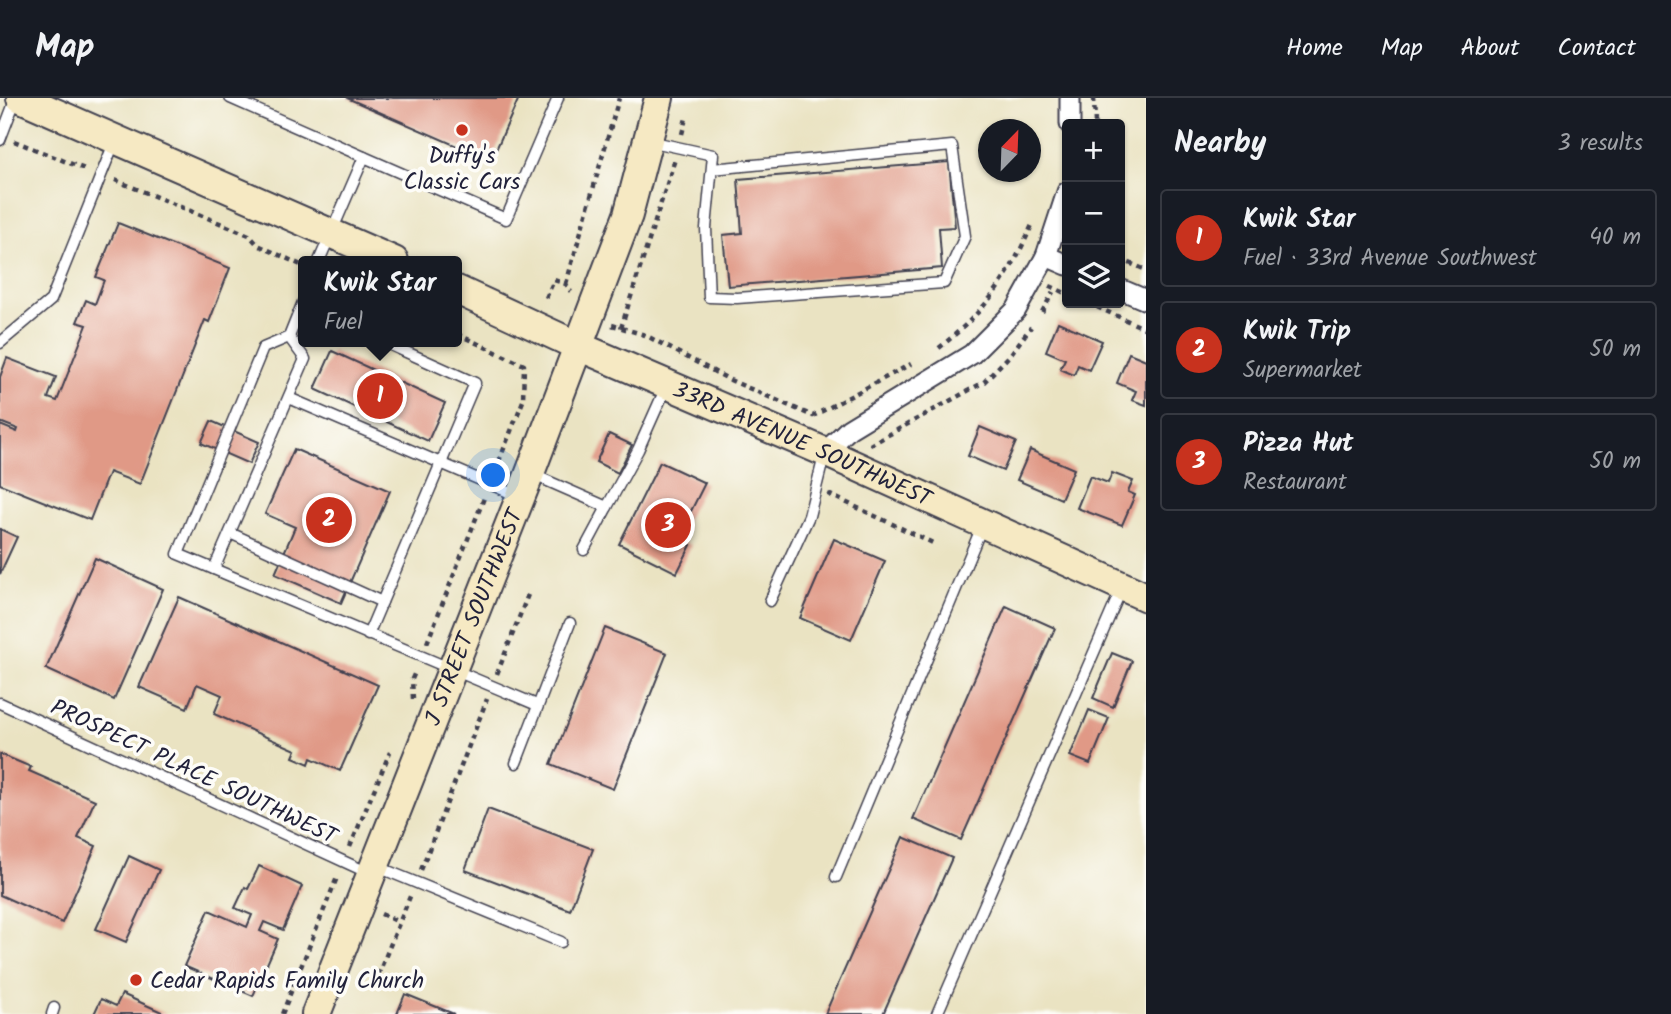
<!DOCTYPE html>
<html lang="en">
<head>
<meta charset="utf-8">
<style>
  body { margin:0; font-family:Kalam,sans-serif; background:#242831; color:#f1f3f6 }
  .controls { position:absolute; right:21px; top:21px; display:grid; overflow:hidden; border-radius:7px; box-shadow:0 2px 5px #0004 }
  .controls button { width:63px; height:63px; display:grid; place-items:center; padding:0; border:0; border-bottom:2px solid #363941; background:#171b24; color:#f1f3f6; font:35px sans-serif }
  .compass { position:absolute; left:978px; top:21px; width:63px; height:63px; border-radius:50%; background:#171b24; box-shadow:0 2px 5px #0004; rotate:23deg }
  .you { position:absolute; left:494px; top:378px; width:24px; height:24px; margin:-18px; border:5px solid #fff; border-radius:50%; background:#1a73e8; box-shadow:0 0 0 10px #1a73e833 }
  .badge { display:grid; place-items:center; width:46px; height:46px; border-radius:50%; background:#c8321e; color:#fff; font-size:23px; font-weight:700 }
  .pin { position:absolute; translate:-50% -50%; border:4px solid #fff; box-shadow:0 2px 7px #0006 }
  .popup { position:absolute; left:298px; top:158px; width:164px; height:91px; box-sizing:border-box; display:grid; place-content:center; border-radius:7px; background:#171b24; filter:drop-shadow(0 2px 5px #0005); font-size:23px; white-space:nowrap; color:#9ea1a6 }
  .popup b { font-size:26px; color:#f1f3f6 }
  .popup::after { content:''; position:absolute; left:50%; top:100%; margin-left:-14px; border:14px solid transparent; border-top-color:#171b24 }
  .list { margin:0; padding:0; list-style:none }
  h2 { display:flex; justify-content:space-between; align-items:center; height:91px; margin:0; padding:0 28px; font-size:30px }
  h2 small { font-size:23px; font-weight:400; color:#9ea1a6 }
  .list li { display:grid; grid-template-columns:46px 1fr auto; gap:21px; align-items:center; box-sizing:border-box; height:98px; margin:0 14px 14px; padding:0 14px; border:2px solid #363941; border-radius:7px }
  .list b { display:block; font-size:26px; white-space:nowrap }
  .list p { margin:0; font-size:23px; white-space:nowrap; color:#9ea1a6 }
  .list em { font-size:23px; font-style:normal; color:#9ea1a6 }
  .icon { flex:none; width:38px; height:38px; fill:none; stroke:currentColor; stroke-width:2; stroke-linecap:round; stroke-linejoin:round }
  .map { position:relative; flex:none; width:1146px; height:916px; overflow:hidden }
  header { display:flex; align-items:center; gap:42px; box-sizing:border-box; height:98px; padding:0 35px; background:#171b24; border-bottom:2px solid #363941 }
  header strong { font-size:33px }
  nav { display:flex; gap:38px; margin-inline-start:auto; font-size:24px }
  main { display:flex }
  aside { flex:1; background:#171b24 }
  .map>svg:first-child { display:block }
</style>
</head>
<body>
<header>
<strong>Map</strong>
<nav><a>Home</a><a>Map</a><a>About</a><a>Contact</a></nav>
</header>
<main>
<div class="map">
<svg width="1146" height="916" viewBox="0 0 1146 916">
  <rect width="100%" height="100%" fill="#fdfcf7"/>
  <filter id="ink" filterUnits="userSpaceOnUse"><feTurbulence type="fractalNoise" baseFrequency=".0143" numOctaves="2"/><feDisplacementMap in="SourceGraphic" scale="14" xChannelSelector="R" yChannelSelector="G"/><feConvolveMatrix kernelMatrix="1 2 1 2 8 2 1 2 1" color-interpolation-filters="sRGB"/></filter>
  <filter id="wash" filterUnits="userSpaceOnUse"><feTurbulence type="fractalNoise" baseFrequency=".00686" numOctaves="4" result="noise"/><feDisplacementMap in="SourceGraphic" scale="28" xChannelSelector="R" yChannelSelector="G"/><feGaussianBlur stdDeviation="1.57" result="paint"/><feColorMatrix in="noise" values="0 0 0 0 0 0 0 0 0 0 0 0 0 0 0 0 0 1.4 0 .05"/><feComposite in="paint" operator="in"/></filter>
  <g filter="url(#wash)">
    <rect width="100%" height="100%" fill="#eae3c2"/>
    <g id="blocks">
      <g fill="#e09986">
        <path d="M347,0H519L491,63Z"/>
        <path d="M949,64L955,129L939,130L942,170L728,188L723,137L742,135L738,81Z"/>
        <path d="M118,125L230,170L209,224L205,222L140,386L109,374L90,422L0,386V327L17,334L18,331L0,324V279L7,260L56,279L48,300L57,303L87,227L77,224L86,202L95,206L104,182L96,179Z"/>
        <path d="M1058,224L1102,243L1089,272L1078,267L1074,277L1060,271L1065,261L1046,253Z"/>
        <path d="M332,253L445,305L428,343L315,291Z"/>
        <path d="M1129,255L1146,262V307L1132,302L1136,293L1117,285Z"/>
        <path d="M211,323L259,344L249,366L201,345Z"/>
        <path d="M980,329L1016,344L1003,373L968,358Z"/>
        <path d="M609,336L632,347L618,375L596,364Z"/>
        <path d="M294,351L390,393L341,505L275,476L295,429L265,416Z"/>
        <path d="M1030,352L1074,371L1061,401L1017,382Z"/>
        <path d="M660,364L705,385L677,441L691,447L677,475L619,446Z"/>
        <path d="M1112,375L1133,383L1128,394L1135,397L1122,427L1077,410L1090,378L1108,385Z"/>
        <path d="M0,431L17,439L0,476Z"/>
        <path d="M834,441L885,463L851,542L800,520Z"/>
        <path d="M95,460L163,491L114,602L46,571Z"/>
        <path d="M179,499L378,587L340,673L311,660L309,666L293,659L296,652L214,616L222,597L197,586L187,610L139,589Z"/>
        <path d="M1006,508L1055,530L961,742L913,721Z"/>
        <path d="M605,530L667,555L613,691L551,666Z"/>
        <path d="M1112,555L1132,563L1113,609L1093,600Z"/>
        <path d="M1089,612L1109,620L1090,666L1070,658Z"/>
        <path d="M0,656L31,669L29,673L95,702L78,740L96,748L62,825L0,797Z"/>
        <path d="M488,711L593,751L570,812L465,772Z"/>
        <path d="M903,739L952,760L883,916H825Z"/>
        <path d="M129,758L159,772L126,844L96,831Z"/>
        <path d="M259,768L302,788L283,832L264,824L260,833L278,841L253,898L184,868L209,812L247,829L252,817L235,810L245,789L248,791Z"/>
        <path d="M122,896L166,916H94L101,901L116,908Z"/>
        <path d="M405,896L454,916H397Z"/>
      </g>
    </g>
  </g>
  <g filter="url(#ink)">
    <use href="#blocks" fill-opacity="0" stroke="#403f4f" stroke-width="2"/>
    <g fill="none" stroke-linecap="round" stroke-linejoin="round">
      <defs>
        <g id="lane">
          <path d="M230,0L364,59L319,163"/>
          <path d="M0,42L16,0"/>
          <path d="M649,43L713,57L706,130L709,199L737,200L944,185L965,138L952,48L712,71"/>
          <path d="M364,59L506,121L558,0"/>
          <path d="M289,239L263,250L178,456L537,607"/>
          <path d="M0,245L51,202L114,45"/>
          <path d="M289,300L520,399"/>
          <path d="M534,377L607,409L638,352L667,287"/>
          <path d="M230,435L382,504"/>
          <path d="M584,452L607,409"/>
          <path d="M214,471L305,261L289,239L303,204"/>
          <path d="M770,503L809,418L824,358"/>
          <path d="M368,537L475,285L384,244"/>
          <path d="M0,605L371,776"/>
          <path d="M516,665L570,525"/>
          <path d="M378,769L561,844"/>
          <path d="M836,779L983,426"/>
          <path d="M52,916L54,910"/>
          <path d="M937,916L1121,492"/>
        </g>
        <g id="street">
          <path d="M1070,0V26"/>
          <path d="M1046,158L1067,167"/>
          <path d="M1120,191L1146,202"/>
          <path d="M825,354L849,331L972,256L1016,212L1046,158L1067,94"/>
        </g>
        <g id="secondary">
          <path d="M21,0L394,163"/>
          <path id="s1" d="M457,192L578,248L825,354L1146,499"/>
          <path id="s2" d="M316,916L530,375L628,117L659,0"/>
        </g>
      </defs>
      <use href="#lane" stroke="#403f4f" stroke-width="13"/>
      <use href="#street" stroke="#403f4f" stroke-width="23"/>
      <use href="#secondary" stroke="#403f4f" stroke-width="32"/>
      <g stroke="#403f4f" stroke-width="4.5" stroke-dasharray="5 5" stroke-linecap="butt">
        <path d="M1094,0L1095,26"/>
        <path d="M682,36L686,20"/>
        <path d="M14,43L87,72"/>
        <path d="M115,82L249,137L258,147L303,168"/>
        <path d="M1120,161L1146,172"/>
        <path d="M566,186L619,0"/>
        <path d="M1050,188L1067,196"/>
        <path d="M546,200L554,182L566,186L571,194"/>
        <path d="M1088,205L1146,231"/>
        <path d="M1042,214L1053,194"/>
        <path d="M612,227L645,237L730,282L813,318L911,266"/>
        <path d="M621,230L675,61"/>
        <path d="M457,236L524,267L523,303L495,373"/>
        <path d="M939,250C987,211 1007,183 1032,127"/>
        <path d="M870,347L984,284L1010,257L1031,229"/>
        <path d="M828,396L935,446"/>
        <path d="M427,545L484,400"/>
        <path d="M497,576L529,494"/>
        <path d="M413,601L412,581L416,572"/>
        <path d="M350,749L390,654"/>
        <path d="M421,772L487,601"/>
        <path d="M381,816L399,824"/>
        <path d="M378,877L411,796"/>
        <path d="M282,916L338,777"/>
      </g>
      <use href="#lane" stroke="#fff" stroke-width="10"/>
      <use href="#street" stroke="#fff" stroke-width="19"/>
      <use href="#secondary" stroke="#f6e9c3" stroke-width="28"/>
    </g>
  </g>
  <g fill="#c8321e" stroke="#fdfcf7" stroke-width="2.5">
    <circle cx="462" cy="32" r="7"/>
    <circle cx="136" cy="882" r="7"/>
  </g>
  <g text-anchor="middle" stroke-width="7" stroke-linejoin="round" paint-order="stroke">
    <g font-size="23" fill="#22223b" stroke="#fdfcf7">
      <text x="462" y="65">Duffy's<tspan x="462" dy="26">Classic Cars</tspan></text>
      <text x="150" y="890" text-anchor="start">Cedar Rapids Family Church</text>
    </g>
    <g font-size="23" fill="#22223b" stroke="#fdfcf7">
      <text dy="8" stroke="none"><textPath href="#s1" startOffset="378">33RD AVENUE SOUTHWEST</textPath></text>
      <text dy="8" stroke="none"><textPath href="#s2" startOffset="427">J STREET SOUTHWEST</textPath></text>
      <text transform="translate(194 673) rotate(25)" y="8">PROSPECT PLACE SOUTHWEST</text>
    </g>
  </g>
</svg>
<div class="controls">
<button>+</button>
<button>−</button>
<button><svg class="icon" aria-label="layers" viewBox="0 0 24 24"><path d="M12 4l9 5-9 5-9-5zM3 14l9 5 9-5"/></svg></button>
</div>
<svg class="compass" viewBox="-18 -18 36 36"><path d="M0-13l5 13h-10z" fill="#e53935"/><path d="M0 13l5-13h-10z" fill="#9ea1a6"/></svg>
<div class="you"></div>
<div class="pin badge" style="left:380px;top:298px">1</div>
<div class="popup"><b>Kwik Star</b>Fuel</div>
<div class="pin badge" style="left:329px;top:422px">2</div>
<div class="pin badge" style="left:668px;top:427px">3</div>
</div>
<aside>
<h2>Nearby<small>3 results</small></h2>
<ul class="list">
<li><span class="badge">1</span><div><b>Kwik Star</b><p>Fuel · 33rd Avenue Southwest</p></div><em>40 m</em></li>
<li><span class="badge">2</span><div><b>Kwik Trip</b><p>Supermarket</p></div><em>50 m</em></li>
<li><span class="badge">3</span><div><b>Pizza Hut</b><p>Restaurant</p></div><em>50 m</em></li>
</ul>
</aside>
</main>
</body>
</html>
